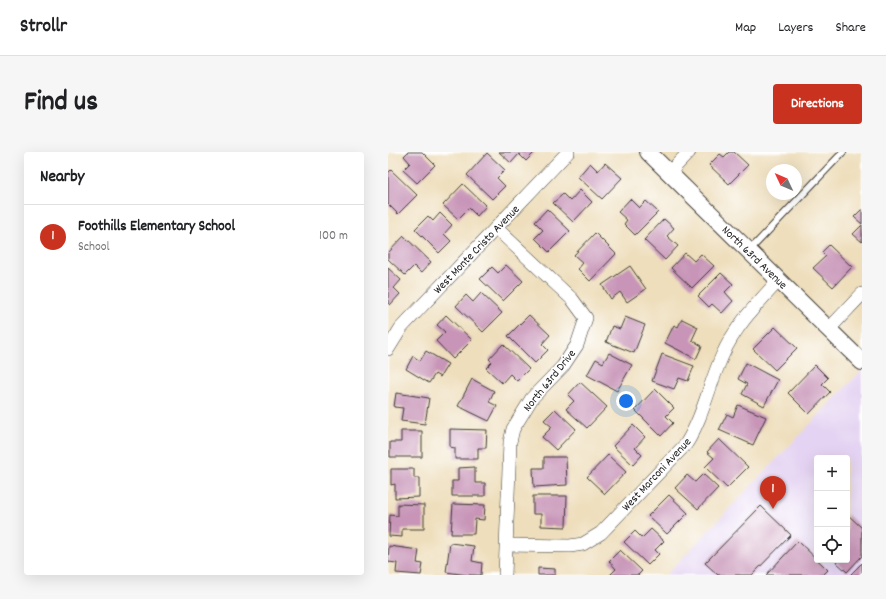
<!DOCTYPE html>
<html lang="en">
<head>
<meta charset="utf-8">
<style>
  body { margin:0; font-family:Dekko,sans-serif; background:#f6f6f6; color:#202124 }
  .controls { position:absolute; right:12px; bottom:12px; display:grid; overflow:hidden; border-radius:4px; box-shadow:0 4px 16px #0002 }
  .controls button { width:36px; height:36px; display:grid; place-items:center; padding:0; border:0; border-bottom:1px solid #e0e0e0; background:#fff; color:#202124; font:20px sans-serif }
  .compass { position:absolute; left:378px; top:12px; width:36px; height:36px; border-radius:50%; background:#fff; box-shadow:0 4px 16px #0002; rotate:314deg }
  .you { position:absolute; left:238px; top:249px; width:14px; height:14px; margin:-10px; border:3px solid #fff; border-radius:50%; background:#1a73e8; box-shadow:0 0 0 6px #1a73e833 }
  .badge { display:grid; place-items:center; width:26px; height:26px; border-radius:50%; background:#c8321e; color:#fff; font-size:13px; font-weight:700 }
  .pin { position:absolute; translate:-50% -33px; filter:drop-shadow(0 1px 2px #0008) }
  .pin::after { content:''; position:absolute; top:21px; width:14px; height:12px; background:inherit; clip-path:polygon(0 0,100% 0,50% 100%) }
  .list { margin:0; padding:0; list-style:none }
  h2 { display:flex; justify-content:space-between; align-items:center; height:52px; margin:0; padding:0 16px; font-size:17px }
  h2 small { font-size:13px; font-weight:400; color:#757577 }
  .list li { display:grid; grid-template-columns:26px 1fr auto; gap:12px; align-items:center; box-sizing:border-box; height:64px; padding:0 16px; border-top:1px solid #e0e0e0 }
  .list b { display:block; font-size:15px; white-space:nowrap }
  .list p { margin:0; font-size:13px; white-space:nowrap; color:#757577 }
  .list em { font-size:13px; font-style:normal; color:#757577 }
  .icon { flex:none; width:22px; height:22px; fill:none; stroke:currentColor; stroke-width:2; stroke-linecap:round; stroke-linejoin:round }
  .map { position:relative; flex:none; width:474px; height:423px; overflow:hidden; border-radius:4px }
  header { display:flex; align-items:center; gap:24px; box-sizing:border-box; height:56px; padding:0 20px; background:#fff; border-bottom:1px solid #e0e0e0 }
  header strong { font-size:19px }
  nav { display:flex; gap:22px; margin-inline-start:auto; font-size:14px }
  .intro { display:flex; align-items:center; justify-content:space-between; box-sizing:border-box; height:96px; padding:0 24px }
  h1 { margin:0; font-size:28px }
  .button { padding:10px 18px; border-radius:4px; background:#c8321e; color:#fff; font-size:14px; font-weight:700 }
  main { display:flex; gap:24px; padding:0 24px }
  aside { flex:1; background:#fff; border-radius:4px; box-shadow:0 4px 16px #0002 }
  .map>svg:first-child { display:block }
</style>
</head>
<body>
<header>
<strong>Strollr</strong>
<nav><a>Map</a><a>Layers</a><a>Share</a></nav>
</header>
<div class="intro"><h1>Find us</h1><a class="button">Directions</a></div>
<main>
<aside>
<h2>Nearby<small></small></h2>
<ul class="list">
<li><span class="badge">1</span><div><b>Foothills Elementary School</b><p>School</p></div><em>100 m</em></li>
</ul>
</aside>
<div class="map">
<svg width="474" height="423" viewBox="0 0 474 423">
  <rect width="100%" height="100%" fill="#fff"/>
  <filter id="ink" filterUnits="userSpaceOnUse"><feTurbulence type="fractalNoise" baseFrequency=".025" numOctaves="2"/><feDisplacementMap in="SourceGraphic" scale="8" xChannelSelector="R" yChannelSelector="G"/><feConvolveMatrix kernelMatrix="1 2 1 2 8 2 1 2 1" color-interpolation-filters="sRGB"/></filter>
  <filter id="wash" filterUnits="userSpaceOnUse"><feTurbulence type="fractalNoise" baseFrequency=".012" numOctaves="4" result="noise"/><feDisplacementMap in="SourceGraphic" scale="16" xChannelSelector="R" yChannelSelector="G"/><feGaussianBlur stdDeviation="0.9" result="paint"/><feColorMatrix in="noise" values="0 0 0 0 0 0 0 0 0 0 0 0 0 0 0 0 0 1.4 0 .05"/><feComposite in="paint" operator="in"/></filter>
  <g filter="url(#wash)">
    <rect width="100%" height="100%" fill="#eedebc"/>
    <path fill="#e4d3f2" fill-rule="evenodd" d="M474,218V423H278L469,223ZM429,306H459V408H429Z"/>
    <g id="blocks">
      <g fill="#c895b8">
        <path d="M20,0H34L47,13L29,31L15,18L22,11L16,4Z"/>
        <path d="M111,0H147L138,9L131,2L123,11Z"/>
        <path d="M341,0H346L360,13L341,32L321,13L332,2L336,5Z"/>
        <path d="M99,1L117,18L109,26L117,34L104,47L79,23Z"/>
        <path d="M202,11L210,19L217,11L234,26L214,47L190,25Z"/>
        <path d="M3,18L29,43L10,62L0,52V21Z"/>
        <path d="M75,32L98,54L89,64L81,56L70,67L55,53Z"/>
        <path d="M192,38L204,50L185,70L165,51L175,42L182,49Z"/>
        <path d="M242,47L251,56L258,49L270,60L247,83L236,72L239,68L230,60Z"/>
        <path d="M159,57L182,79L161,100L147,86L155,78L147,70Z"/>
        <path d="M474,57V72L466,65Z"/>
        <path d="M52,61L64,73L56,82L63,89L51,101L27,77L40,64L45,69Z"/>
        <path d="M276,67L286,76L279,84L290,94L277,108L256,88Z"/>
        <path d="M474,73V90L465,82Z"/>
        <path d="M207,81L228,102L202,129L190,117L195,111L186,103Z"/>
        <path d="M16,84L43,110L33,121L26,114L17,123L0,107V101Z"/>
        <path d="M441,93L464,115L445,135L425,116L438,104L434,100Z"/>
        <path d="M297,101L306,109L313,102L326,114L304,136L283,116Z"/>
        <path d="M118,113L135,129L115,149L92,127L104,115L110,121Z"/>
        <path d="M242,114L258,137L239,150L232,140L223,147L214,133Z"/>
        <path d="M0,116L13,128L6,136L12,142L2,153L0,151Z"/>
        <path d="M333,121L345,132L337,140L345,149L334,161L324,152L321,155L310,144Z"/>
        <path d="M93,141L114,161L95,180L68,154L78,143L85,150Z"/>
        <path d="M58,163L84,188L65,207L48,189L57,180L49,173Z"/>
        <path d="M141,163L162,183L154,192L160,198L147,211L120,184Z"/>
        <path d="M237,165L257,173L246,201L218,190L224,174L232,177Z"/>
        <path d="M294,167L310,175L304,188L314,194L308,207L277,191L286,173L290,175Z"/>
        <path d="M387,175L409,196L387,218L365,197Z"/>
        <path d="M115,192L141,217L129,229L122,222L114,231L98,216L104,210L101,207Z"/>
        <path d="M38,199L60,212L52,225L47,222L41,231L18,217L25,204L32,209Z"/>
        <path d="M221,201L244,213L229,239L199,223L208,207L215,211Z"/>
        <path d="M274,202L306,214L300,229L291,226L286,237L264,229Z"/>
        <path d="M358,211L390,228L376,254L354,242L359,232L350,227Z"/>
        <path d="M427,213L440,226L434,232L442,240L421,262L400,241Z"/>
        <path d="M84,227L106,239L101,250L109,254L101,269L70,254Z"/>
        <path d="M192,230L219,255L199,276L178,257L186,249L180,243Z"/>
        <path d="M267,237L286,256L278,264L285,271L273,284L247,258Z"/>
        <path d="M8,241L41,246L37,272L13,269L15,256L6,255Z"/>
        <path d="M350,253L378,265L365,293L331,278L339,262L345,265Z"/>
        <path d="M167,257L188,277L168,298L154,285L164,275L156,268Z"/>
        <path d="M245,273L257,285L247,296L254,303L245,313L225,294Z"/>
        <path d="M62,277L99,278L98,296H90V307H67V296L62,295Z"/>
        <path d="M13,279H34V305H2V290H13Z"/>
        <path d="M331,287L360,315L339,336L317,315L326,306L319,300Z"/>
        <path d="M220,303L238,320L217,342L199,325Z"/>
        <path d="M156,305H178L179,333L146,335L145,316H156Z"/>
        <path d="M87,315V331H97V344H64V329H70V316Z"/>
        <path d="M3,317H26V326H31V345L7,346V332L3,333Z"/>
        <path d="M315,322L330,336L310,357L287,336L299,323L307,330Z"/>
        <path d="M281,343L300,361L279,382L260,364Z"/>
        <path d="M145,344H179L178,375L153,374V362H145Z"/>
        <path d="M10,352L36,353V377H14V385L1,384L2,363L10,364Z"/>
        <path d="M65,352L97,353L96,368L87,367L86,382H63Z"/>
        <path d="M373,354L403,383L364,423H330L317,411Z"/>
        <path d="M459,362L474,376V404L459,420L446,408H459Z"/>
        <path d="M263,377L276,389L267,398L271,402L260,413L236,390L247,379L254,386Z"/>
        <path d="M410,389L440,418L435,423H378Z"/>
        <path d="M62,391L86,394L84,409L94,411L93,423H79L58,420Z"/>
        <path d="M1,394L31,398L29,411L35,412L33,423L8,421L9,411L0,410Z"/>
        <path d="M232,398L254,419L250,423H222L228,417L221,409Z"/>
        <path d="M474,411V423H462Z"/>
        <path d="M150,416L167,417V423H150Z"/>
      </g>
    </g>
  </g>
  <g filter="url(#ink)">
    <use href="#blocks" fill-opacity="0" stroke="#3c3934" stroke-width="1"/>
    <g fill="none" stroke-linecap="round" stroke-linejoin="round">
      <defs>
        <path id="service" d="M362,98L455,0"/>
        <g id="minor">
          <path d="M281,21L301,0"/>
          <path d="M108,76L184,147L198,166L189,193L175,214L144,246L125,277L122,290L117,423"/>
          <path d="M440,178L474,142"/>
          <path d="M0,197L13,176L30,158L180,0"/>
          <path d="M119,393L182,394L195,392L213,381L298,292C315,265 321,233 334,204C347,174 369,152 391,128"/>
        </g>
        <path id="tertiary" d="M260,0L474,210"/>
      </defs>
      <use href="#service" stroke="#3c3934" stroke-width="8"/>
      <use href="#minor" stroke="#3c3934" stroke-width="14"/>
      <use href="#tertiary" stroke="#3c3934" stroke-width="18"/>
      <use href="#service" stroke="#fff" stroke-width="6"/>
      <use href="#minor" stroke="#fff" stroke-width="13"/>
      <use href="#tertiary" stroke="#fff" stroke-width="16"/>
    </g>
  </g>
  <g text-anchor="middle" stroke-width="3" stroke-linejoin="round" paint-order="stroke">
    <g font-size="12" fill="#1c1c1c" stroke="#fff">
      <text transform="translate(88 97) rotate(-46)" y="4">West Monte Cristo Avenue</text>
      <text transform="translate(367 105) rotate(44)" y="4">North 63rd Avenue</text>
      <text transform="translate(161 228) rotate(-51)" y="4">North 63rd Drive</text>
      <text transform="translate(268 322) rotate(-47)" y="4">West Marconi Avenue</text>
    </g>
  </g>
</svg>
<div class="controls">
<button>+</button>
<button>−</button>
<button><svg class="icon" aria-label="locate" viewBox="0 0 24 24"><circle cx="12" cy="12" r="6"/><path d="M12 2v4M12 18v4M2 12h4M18 12h4"/></svg></button>
</div>
<svg class="compass" viewBox="-18 -18 36 36"><path d="M0-13l5 13h-10z" fill="#e53935"/><path d="M0 13l5-13h-10z" fill="#757577"/></svg>
<div class="you"></div>
<div class="pin badge" style="left:385px;top:357px">1</div>
</div>
</main>
</body>
</html>
